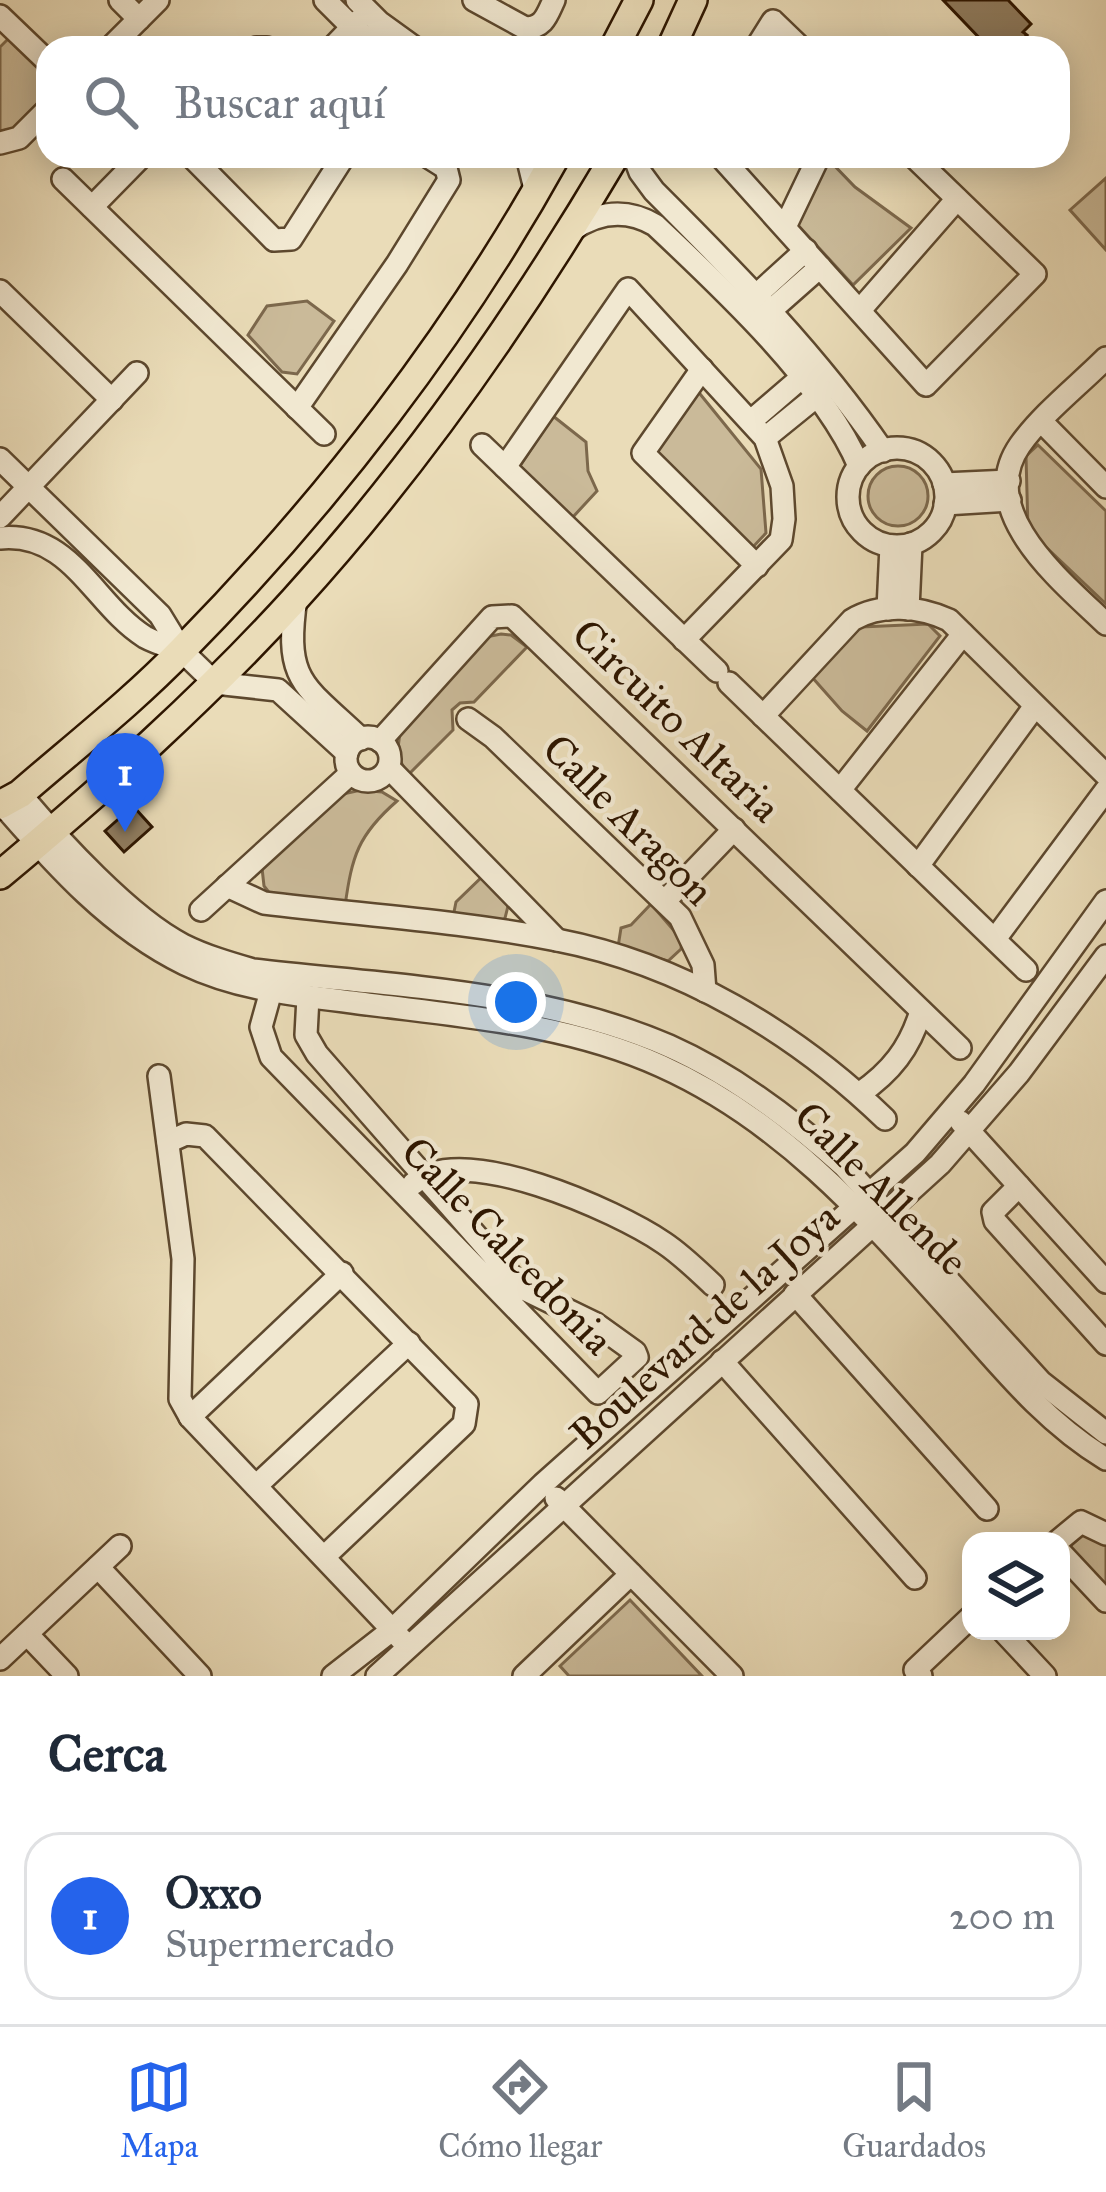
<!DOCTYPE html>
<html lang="es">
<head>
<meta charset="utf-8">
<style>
  body { margin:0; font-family:"IM FELL Great Primer",serif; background:#f2f2f3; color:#1f2937 }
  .controls { position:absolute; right:36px; bottom:36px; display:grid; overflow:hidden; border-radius:24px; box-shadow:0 6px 30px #0003 }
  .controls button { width:108px; height:108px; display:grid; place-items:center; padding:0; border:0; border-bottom:3px solid #e0e1e3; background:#fff; color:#1f2937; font:60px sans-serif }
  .you { position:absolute; left:516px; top:1002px; width:42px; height:42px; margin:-30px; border:9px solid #fff; border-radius:50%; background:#1a73e8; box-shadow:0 0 0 18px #1a73e833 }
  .badge { display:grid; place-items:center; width:78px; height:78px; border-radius:50%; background:#2563eb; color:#fff; font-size:39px; font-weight:700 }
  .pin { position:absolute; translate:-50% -99px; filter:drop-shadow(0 3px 6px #0008) }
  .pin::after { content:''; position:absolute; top:63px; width:42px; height:36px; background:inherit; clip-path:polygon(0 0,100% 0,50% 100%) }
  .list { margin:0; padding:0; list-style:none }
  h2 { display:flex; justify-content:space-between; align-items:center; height:156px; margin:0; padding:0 48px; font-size:51px }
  h2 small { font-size:39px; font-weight:400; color:#747a83 }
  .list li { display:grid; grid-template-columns:78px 1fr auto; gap:36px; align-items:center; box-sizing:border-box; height:168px; margin:0 24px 24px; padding:0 24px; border:3px solid #e0e1e3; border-radius:36px }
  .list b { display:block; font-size:45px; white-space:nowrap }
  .list p { margin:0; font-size:39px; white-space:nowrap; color:#747a83 }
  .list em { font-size:39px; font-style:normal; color:#747a83 }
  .icon { flex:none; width:66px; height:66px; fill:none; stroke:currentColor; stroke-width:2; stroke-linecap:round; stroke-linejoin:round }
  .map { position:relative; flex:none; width:1106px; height:1676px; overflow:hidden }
  .search { position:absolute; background:#fff; box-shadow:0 6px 30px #0003; left:36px; right:36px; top:36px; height:132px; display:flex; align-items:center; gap:30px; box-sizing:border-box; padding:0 42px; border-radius:36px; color:#747a83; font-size:45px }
  .sheet { height:348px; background:#fff }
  nav { display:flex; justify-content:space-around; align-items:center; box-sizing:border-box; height:168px; border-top:3px solid #e0e1e3; background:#fff; font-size:33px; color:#747a83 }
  nav a { display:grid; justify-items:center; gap:6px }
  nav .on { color:#2563eb }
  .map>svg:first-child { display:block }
</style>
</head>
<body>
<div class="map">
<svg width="1106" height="1676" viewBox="0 0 1106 1676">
  <rect width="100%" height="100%" fill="#eadcb8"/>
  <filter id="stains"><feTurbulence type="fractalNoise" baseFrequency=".00167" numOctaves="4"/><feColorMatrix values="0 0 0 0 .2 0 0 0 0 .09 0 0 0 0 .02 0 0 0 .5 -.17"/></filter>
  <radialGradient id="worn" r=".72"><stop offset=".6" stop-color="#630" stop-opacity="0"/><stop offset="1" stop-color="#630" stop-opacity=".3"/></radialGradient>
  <g fill="#caba99" stroke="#7c684c" stroke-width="3">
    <path d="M9,38L48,77V93L15,129L0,131V47Z"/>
    <path d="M827,158L855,187L911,228L853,285L796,223Z"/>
    <path d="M1106,178V250L1070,210Z"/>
    <path d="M307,301L334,321L297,374L282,372L248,335L267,306Z"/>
    <path d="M696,389L761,469L766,533L752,548L654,451Z"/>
    <path d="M553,416L586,442L588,471L597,491L572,518L520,466Z"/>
    <path d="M1038,445L1106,511V604L1028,530L1026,456Z"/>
    <circle cx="898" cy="496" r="30"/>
    <path d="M928,624L940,636L867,731L842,711L811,676L861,627Z"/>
    <path d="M501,634L511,635L527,647L474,702L460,703L452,710L453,730L408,775L397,755L400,733L486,637Z"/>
    <path d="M361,790L382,792L397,801C358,835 352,856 345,906L271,895L264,886L262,868L343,794Z"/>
    <path d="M484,875L509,902L505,918L495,927L452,922L456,902Z"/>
    <path d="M651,904L682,940L681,949L668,961L618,947L621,928L631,925Z"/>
    <path d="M1084,1534L1106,1545V1591L1067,1549Z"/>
    <path d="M630,1600L702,1676H569L560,1666Z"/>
  </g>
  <g fill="#907d60" stroke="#2e1600" stroke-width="3">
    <path d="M943,0H1008L1031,24L1023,32L1027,35L1013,48H989Z"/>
    <path d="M133,806L152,827L124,852L105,831Z"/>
  </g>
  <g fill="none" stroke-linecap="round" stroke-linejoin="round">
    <defs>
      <g id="minor">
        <path d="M120,0L139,19"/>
        <path d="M325,0L352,27L382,48"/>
        <path d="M357,0L379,22L415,48"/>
        <path d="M474,0L525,28C544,28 547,15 554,0"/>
        <path d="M0,16L48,62"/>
        <path d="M110,48L158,0"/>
        <path d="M256,48H267"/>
        <path d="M332,48L358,21"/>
        <path d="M756,48L773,21L801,48"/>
        <path d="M0,143L19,138L48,109"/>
        <path d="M191,156L274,240L291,239L344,156"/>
        <path d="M527,156L536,193"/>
        <path d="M634,156L640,172L654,191C736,273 817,355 883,451"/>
        <path d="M720,156L926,385L1035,274L913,156"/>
        <path d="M63,179L324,434"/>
        <path d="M92,207L142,156"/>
        <path d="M785,227L819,156"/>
        <path d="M572,230C598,212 626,208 655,225C720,286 825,384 859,466"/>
        <path d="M0,291L112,400"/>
        <path d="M750,301L806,250"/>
        <path d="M860,310L957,199"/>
        <path d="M760,320L820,267"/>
        <path d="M1106,358C1078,386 1043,413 1020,445C973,512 1065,584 1106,624"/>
        <path d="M702,369L643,453L757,566"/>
        <path d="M297,408L397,264L449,180L446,168L427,156"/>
        <path d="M751,421L808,372"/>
        <path d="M1042,422L1106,487"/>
        <path d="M765,438L823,391"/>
        <path d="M482,445L717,671"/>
        <circle cx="897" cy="497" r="49"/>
        <path d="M0,459L160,615L182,651L215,683L278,690L347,753"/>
        <path d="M505,467L628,289L765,438L782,486L784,519L781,540L684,640"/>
        <path d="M944,484L1009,481"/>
        <path d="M945,504L1010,500"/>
        <path d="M0,517L137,373"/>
        <path d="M0,538C71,531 94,605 145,637C156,643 170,647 181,651"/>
        <path d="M296,598C284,682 303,684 361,739"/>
        <path d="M888,609L891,546"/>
        <path d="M908,609L911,544"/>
        <path d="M729,683L1026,970"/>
        <path d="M763,716L852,620C881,603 919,606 949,620L1106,775"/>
        <path d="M468,719L493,737L680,917L703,965L705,991"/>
        <circle cx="368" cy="759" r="22"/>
        <path d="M380,741L492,617L512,616L960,1048"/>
        <path d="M389,768L557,940"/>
        <path d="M840,790L963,634"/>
        <path d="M20,794C59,840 130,918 183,945C205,956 229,963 253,970C391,986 540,990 669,1046C734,1075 792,1119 844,1166L1041,1382L1106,1433"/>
        <path d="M2,804C55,865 111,928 185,964C237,989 295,995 352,1002C456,1016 564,1022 661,1066C786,1122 872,1223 962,1323C1006,1373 1048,1424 1106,1459"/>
        <path d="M918,866L1035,706"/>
        <path d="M227,886L264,903C361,915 461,921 557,940C681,964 795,1032 885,1119"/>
        <path d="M665,901L734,829"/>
        <path d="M201,910L351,773"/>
        <path d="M995,939L1106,790"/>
        <path d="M271,991L261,1027L271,1057L598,1393L637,1357L635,1352L596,1324L522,1288L317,1054L306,1035L308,997"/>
        <path d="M159,1076L183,1259L180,1399L190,1417L402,1640"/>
        <path d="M859,1094C891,1072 910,1048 921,1011"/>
        <path d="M961,1122L1106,1282"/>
        <path d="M168,1142L186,1134L205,1136L467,1404L464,1424L324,1557"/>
        <path d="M413,1184C461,1140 617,1211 664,1243C682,1255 697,1270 713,1285"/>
        <path d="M1019,1186L993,1212L995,1221L1106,1344"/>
        <path d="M795,1294L987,1509"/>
        <path d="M722,1361L915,1578"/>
        <path d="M190,1417L342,1273"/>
        <path d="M256,1486L409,1343"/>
        <path d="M556,1498L732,1676"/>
        <path d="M1058,1541L1081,1522L1106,1534"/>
        <path d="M1061,1553L1106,1601"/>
        <path d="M98,1567L200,1676"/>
        <path d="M1003,1631L1045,1676"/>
        <path d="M27,1634L67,1676"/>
        <path d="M0,1659L120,1546"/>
        <path d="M333,1676L392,1630L543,1484L915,1153L974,1084L1106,901"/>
        <path d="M377,1676L940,1164L1019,1073L1106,956"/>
        <path d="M524,1676L631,1574"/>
        <path d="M921,1676L915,1670L971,1617"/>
      </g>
      <g id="major">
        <path d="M614,48L639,0"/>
        <path d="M671,48L693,0"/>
        <path d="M0,805L20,794C74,747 133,701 183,649C327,503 457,335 556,156"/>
        <path d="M0,875C103,789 204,699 294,600C416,466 523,312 615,156"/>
      </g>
    </defs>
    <use href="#minor" stroke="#5d482e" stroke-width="26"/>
    <use href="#major" stroke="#2e1600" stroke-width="32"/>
    <use href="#minor" stroke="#f1e8d1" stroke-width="21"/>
    <use href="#major" stroke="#eadcb8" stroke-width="27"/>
  </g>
  <g text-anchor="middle" stroke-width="9" stroke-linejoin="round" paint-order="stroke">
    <g font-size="42" fill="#2e1600" stroke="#f1e8d1">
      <text transform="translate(677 720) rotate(44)" y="15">Circuito Altaria</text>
      <text transform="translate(629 819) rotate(45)" y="15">Calle Aragon</text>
      <text transform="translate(882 1188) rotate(45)" y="15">Calle Allende</text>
      <text transform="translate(508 1245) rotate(46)" y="15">Calle Calcedonia</text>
      <text transform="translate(704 1325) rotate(-42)" y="15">Boulevard de la Joya</text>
    </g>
  </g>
  <rect width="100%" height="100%" filter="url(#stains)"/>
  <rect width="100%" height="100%" fill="url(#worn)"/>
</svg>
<div class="controls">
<button><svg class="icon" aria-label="layers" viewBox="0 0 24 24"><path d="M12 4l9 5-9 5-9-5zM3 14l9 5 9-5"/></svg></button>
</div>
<div class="you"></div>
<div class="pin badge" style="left:125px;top:832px">1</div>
<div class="search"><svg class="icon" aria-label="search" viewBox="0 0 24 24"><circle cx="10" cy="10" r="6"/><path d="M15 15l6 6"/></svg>Buscar aquí</div>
</div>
<section class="sheet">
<h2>Cerca<small></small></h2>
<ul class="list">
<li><span class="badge">1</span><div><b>Oxxo</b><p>Supermercado</p></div><em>200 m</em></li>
</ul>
</section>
<nav>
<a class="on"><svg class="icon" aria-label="map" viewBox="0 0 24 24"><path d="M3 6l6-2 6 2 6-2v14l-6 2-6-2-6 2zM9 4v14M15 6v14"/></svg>Mapa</a>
<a><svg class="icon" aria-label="directions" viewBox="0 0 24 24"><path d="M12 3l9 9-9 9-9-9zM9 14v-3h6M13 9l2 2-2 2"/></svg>Cómo llegar</a>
<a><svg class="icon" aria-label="saved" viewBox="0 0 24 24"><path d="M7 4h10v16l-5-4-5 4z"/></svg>Guardados</a>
</nav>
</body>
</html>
